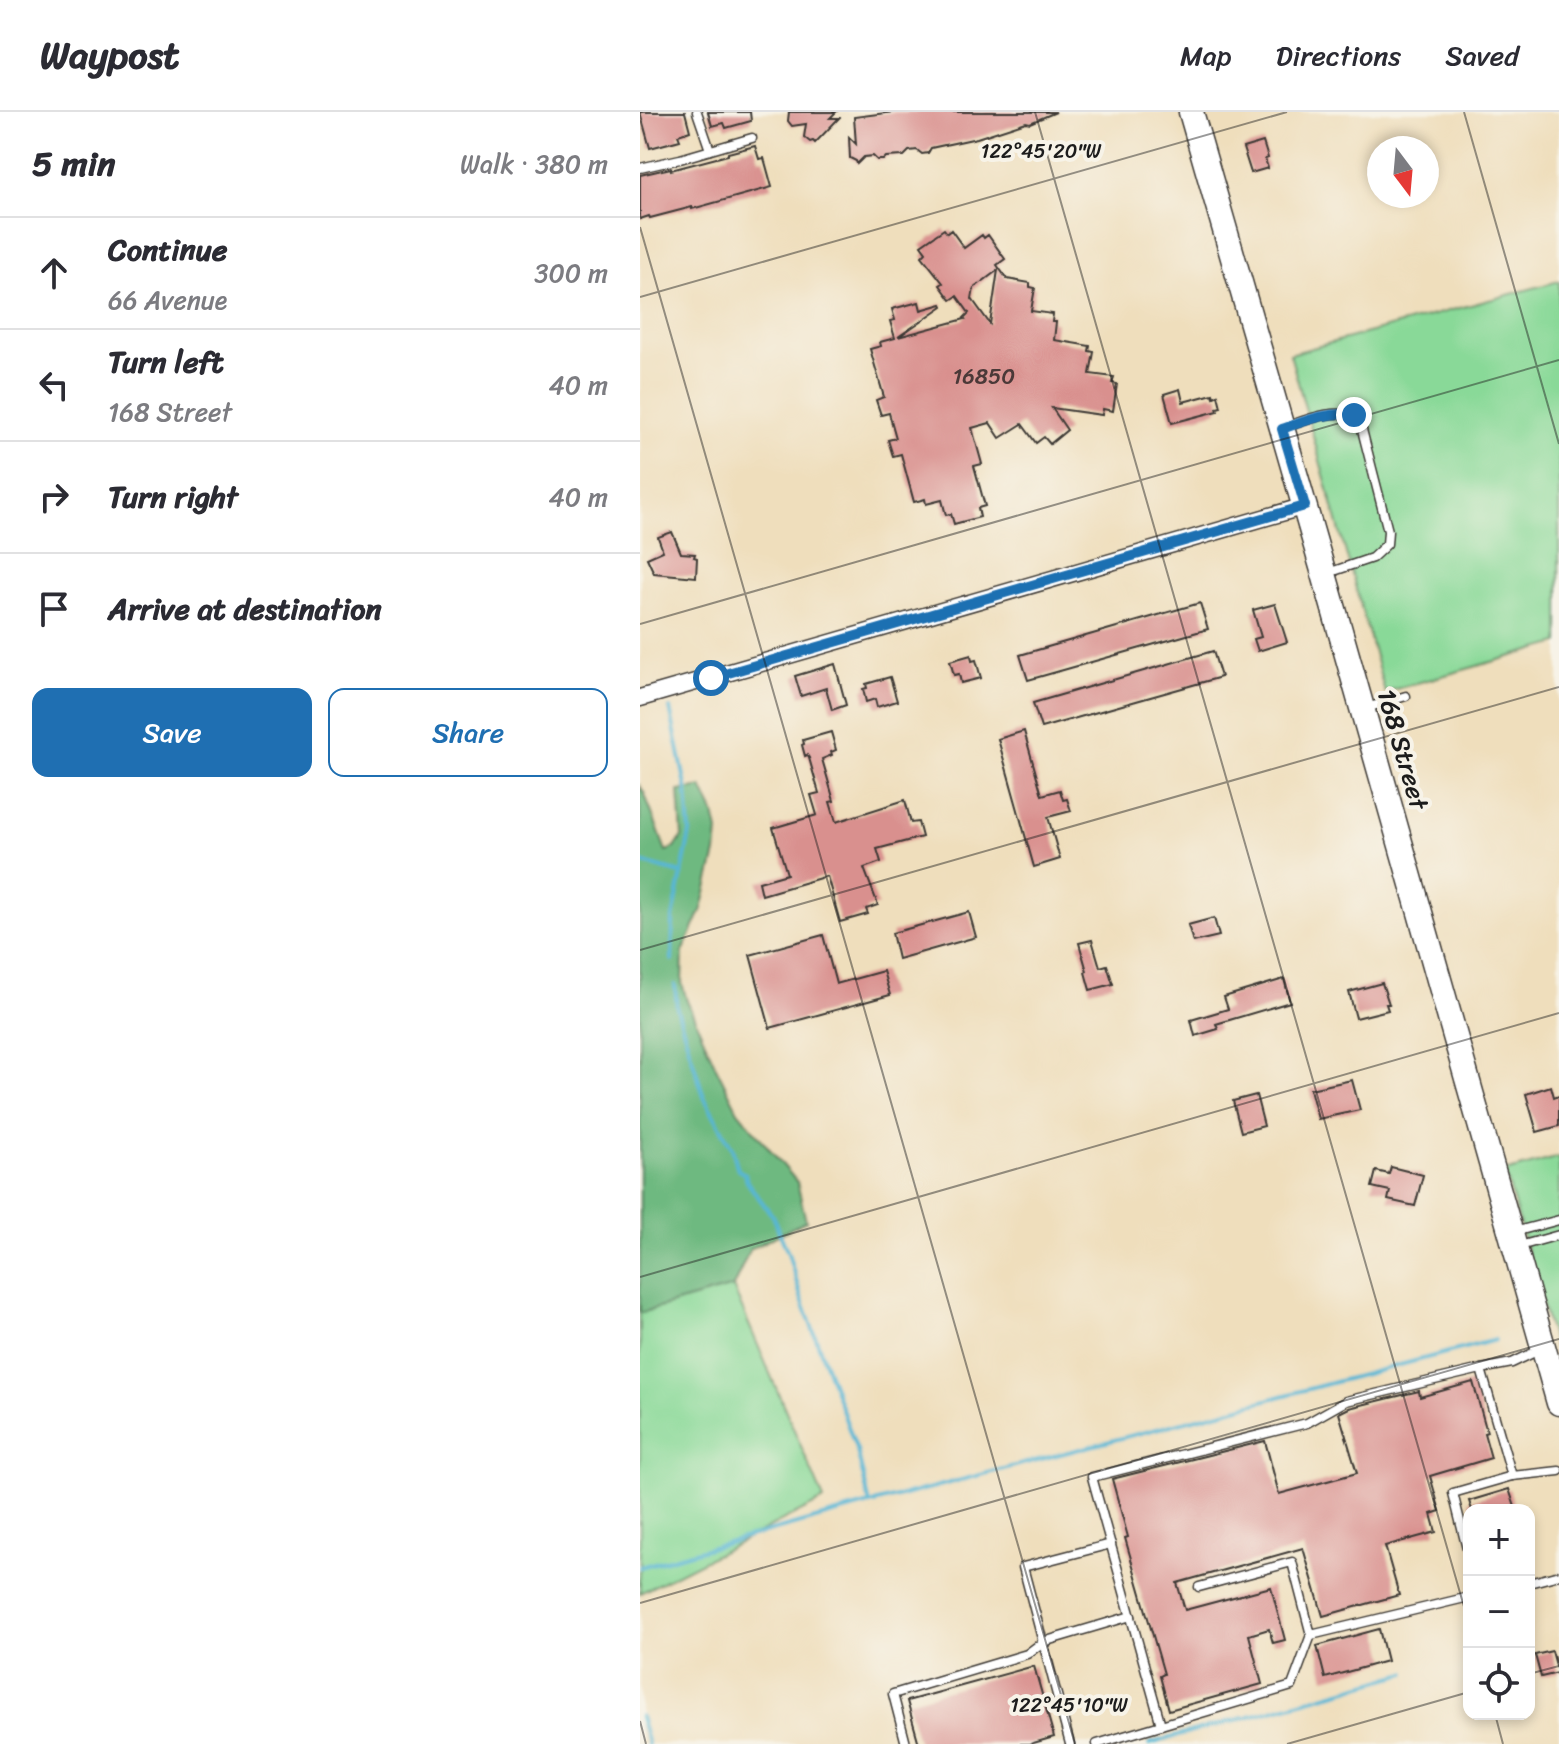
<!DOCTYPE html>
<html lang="en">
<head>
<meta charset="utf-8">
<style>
  body { margin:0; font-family:Sriracha,sans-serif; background:#f2f2f3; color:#2b2b33 }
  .controls { position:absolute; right:24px; bottom:24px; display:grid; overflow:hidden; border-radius:16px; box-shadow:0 4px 12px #0003 }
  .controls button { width:72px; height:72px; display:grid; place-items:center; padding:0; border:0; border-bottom:2px solid #e1e1e2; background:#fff; color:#2b2b33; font:40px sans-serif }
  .compass { position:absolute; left:727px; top:24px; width:72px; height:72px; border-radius:50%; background:#fff; box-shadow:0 4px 12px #0003; rotate:164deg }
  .stop { position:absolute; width:24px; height:24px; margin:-18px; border:6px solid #1f6fb2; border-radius:50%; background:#fff }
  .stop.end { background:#1f6fb2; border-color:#fff; box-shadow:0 2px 8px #0008 }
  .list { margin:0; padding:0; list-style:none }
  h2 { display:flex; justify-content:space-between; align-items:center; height:104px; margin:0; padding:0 32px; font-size:34px }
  h2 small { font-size:26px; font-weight:400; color:#7c7c81 }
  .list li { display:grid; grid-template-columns:52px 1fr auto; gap:24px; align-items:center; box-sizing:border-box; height:112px; padding:0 32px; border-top:2px solid #e1e1e2 }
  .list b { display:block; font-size:30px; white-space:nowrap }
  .list p { margin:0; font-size:26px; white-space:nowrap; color:#7c7c81 }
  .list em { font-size:26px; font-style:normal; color:#7c7c81 }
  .actions { display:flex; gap:16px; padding:24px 32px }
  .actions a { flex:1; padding:18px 0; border:2px solid #1f6fb2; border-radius:16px; text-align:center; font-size:28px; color:#1f6fb2 }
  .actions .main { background:#1f6fb2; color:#fff }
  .icon { flex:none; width:44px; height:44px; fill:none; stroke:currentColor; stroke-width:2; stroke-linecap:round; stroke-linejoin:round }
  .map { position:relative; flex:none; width:919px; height:1632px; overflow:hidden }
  header { display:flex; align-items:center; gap:48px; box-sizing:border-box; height:112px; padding:0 40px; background:#fff; border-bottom:2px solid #e1e1e2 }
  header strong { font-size:38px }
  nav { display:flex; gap:44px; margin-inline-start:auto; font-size:28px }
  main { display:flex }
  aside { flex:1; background:#fff }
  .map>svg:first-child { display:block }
</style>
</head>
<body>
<header>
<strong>Waypost</strong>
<nav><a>Map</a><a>Directions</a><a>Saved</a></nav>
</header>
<main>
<aside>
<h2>5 min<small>Walk · 380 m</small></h2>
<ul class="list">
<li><svg class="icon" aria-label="ahead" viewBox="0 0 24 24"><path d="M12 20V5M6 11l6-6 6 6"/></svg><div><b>Continue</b><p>66 Avenue</p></div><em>300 m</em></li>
<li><svg class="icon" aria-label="left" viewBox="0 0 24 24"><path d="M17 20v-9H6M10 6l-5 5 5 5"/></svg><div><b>Turn left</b><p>168 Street</p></div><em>40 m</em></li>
<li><svg class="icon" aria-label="right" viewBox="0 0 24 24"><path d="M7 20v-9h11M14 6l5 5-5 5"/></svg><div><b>Turn right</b></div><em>40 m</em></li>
<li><svg class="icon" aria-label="arrive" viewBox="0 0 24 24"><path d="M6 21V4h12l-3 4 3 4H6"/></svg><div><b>Arrive at destination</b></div></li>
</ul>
<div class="actions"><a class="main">Save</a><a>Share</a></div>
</aside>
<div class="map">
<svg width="919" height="1632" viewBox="0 0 919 1632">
  <rect width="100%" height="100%" fill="#f7f3e8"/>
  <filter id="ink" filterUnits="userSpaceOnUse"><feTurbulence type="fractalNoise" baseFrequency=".0125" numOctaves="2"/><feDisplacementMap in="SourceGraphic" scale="16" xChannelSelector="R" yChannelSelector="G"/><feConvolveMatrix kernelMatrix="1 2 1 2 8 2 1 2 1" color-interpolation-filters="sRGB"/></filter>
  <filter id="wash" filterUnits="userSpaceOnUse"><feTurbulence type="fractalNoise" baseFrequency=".006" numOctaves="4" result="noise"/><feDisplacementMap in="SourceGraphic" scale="32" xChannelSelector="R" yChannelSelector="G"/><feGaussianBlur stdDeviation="1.8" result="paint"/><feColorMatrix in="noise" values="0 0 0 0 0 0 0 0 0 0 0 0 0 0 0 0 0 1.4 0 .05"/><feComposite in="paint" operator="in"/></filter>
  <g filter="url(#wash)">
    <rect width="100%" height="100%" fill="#efdebc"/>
    <g fill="#89d998" stroke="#527a5a" stroke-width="2">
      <path d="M919,169V531L745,580L650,242Z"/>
      <path d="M919,1045V1251L865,1060Z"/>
      <path d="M93,1175L184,1388L0,1481V1201Z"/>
    </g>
    <path fill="#6eb980" stroke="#456a4e" stroke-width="2" d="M0,674L4,680L26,739L35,736L42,725L39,679L62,675L74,701L78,719L76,741L62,797L43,840L42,871L47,889L77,957L98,999L157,1070L166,1109L110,1137L93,1175L0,1201Z"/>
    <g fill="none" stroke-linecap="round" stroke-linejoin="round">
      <g stroke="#56b6d4" stroke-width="4">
        <path d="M30,596L47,679L50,721L33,806L32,848"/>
        <path d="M0,750L41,761"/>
        <path d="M35,873L37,897L64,985L92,1036L98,1058L105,1062L107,1070L132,1103L148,1141L161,1185L217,1339L230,1392"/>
        <path d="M0,1455L230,1392L855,1228"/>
        <path d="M0,1604L8,1632"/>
        <path d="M509,1632L766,1561"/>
      </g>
    </g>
    <g id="blocks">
      <g fill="#d9908e" fill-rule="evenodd">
        <path d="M0,0H45L50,19L38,23L40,28L10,36Z"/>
        <path d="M68,0H110L111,9L86,16L84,11L72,14Z"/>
        <path d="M149,0H196L190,6H199L175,31L173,29L170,30L164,25L166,12L152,14L148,9Z"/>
        <path d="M254,0H416L390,11L386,10L337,26L291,36L288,41L282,42L277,38L269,39L264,44L246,45L243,48H237L233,44L224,45L217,52L216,49L210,46L209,25L216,32L214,5Z"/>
        <path d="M623,30L628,46L625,47L628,56L611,61L603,36Z"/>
        <path d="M115,34L119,47L124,46L132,75L52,97V95L10,106L9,104L0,107V63L31,56V58L88,43V41Z"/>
        <path d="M304,117L307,121L311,118L324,136L342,123L344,126L348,123L365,147L357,153L367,167L390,171V175L395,176L391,199L413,202L412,210H416L414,228L450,234L449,239L454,240L450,262L474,265L472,271L477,272L473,299L463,297L462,303L412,296L427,318L410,332L404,325L396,331L382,312L360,326L350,311L332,316L342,352L334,354L345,394L338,396L340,405L314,412L311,402L306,403L302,388L286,392L285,387L274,390L261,342L253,344L248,328L256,326L249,301L241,303L236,288L244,285L230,237L241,234L240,230L255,226L250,209L255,208L252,197L279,190L281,198L302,192L303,194L258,225L325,207L324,206L329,201L317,184L311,188L300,173L303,171L282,144L286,140L281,133ZM358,158L350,212L332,187L334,176Z"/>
        <path d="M540,277L543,290L573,282L574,285L578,283L581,295L577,296L578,299L532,311L524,282Z"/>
        <path d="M32,420L41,441L55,442L54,445L57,446L56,465L14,461L7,446L23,439L18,425Z"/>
        <path d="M560,491L568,517L388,568L380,543Z"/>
        <path d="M635,492L647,530L618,539L614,527L621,525L613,498Z"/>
        <path d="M573,539L581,565L401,616L393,591Z"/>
        <path d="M331,543L332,549L336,548L341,566L321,571L319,562L314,563L310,549Z"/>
        <path d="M195,552L206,593L192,598L186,576L161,584L155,564Z"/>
        <path d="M250,565L257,589L237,595L235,587L226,590L223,577L227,576L226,572Z"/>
        <path d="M384,619L402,683L420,678L423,688L427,687L431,699L408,705L420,747L394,755L358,627Z"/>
        <path d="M191,620L196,638L191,640L192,643L182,647L194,689L190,690L196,710L265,688L271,711L278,710L282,725L237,737L241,750L224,756L238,793L226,797L228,802L200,810L187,764L122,783L119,770L147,762L133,716L177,703L171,683L179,681L169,646L167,643L165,644L162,633L164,632L163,628Z"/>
        <path d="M329,800L336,825L258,847L252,821Z"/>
        <path d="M574,806L579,824L553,830L548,813Z"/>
        <path d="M183,823L196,872L243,859L250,883L130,916L110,843Z"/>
        <path d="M452,828L460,855L467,853L473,872L450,878L445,860L447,859L439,831Z"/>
        <path d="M644,867L650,890L576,912L578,917L555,924L551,908L588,897L584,885Z"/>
        <path d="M742,871L749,892H746L748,898L716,906L709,880Z"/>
        <path d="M712,968L720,998L678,1007L670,977Z"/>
        <path d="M911,974L914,985L919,983V1014L897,1020L886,982Z"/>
        <path d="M616,983L624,1014L601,1020L593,989Z"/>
        <path d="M751,1055L783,1063L775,1094L748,1088L750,1079L732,1075L736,1059L749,1062Z"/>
        <path d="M833,1270L847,1320L844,1321L851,1346L790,1364L800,1399L791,1402L796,1420L745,1434L759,1483L683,1504L663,1436L537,1471L545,1498L631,1475L645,1528L633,1531L629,1517L609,1523L622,1572L529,1598L520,1564L524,1562L485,1426L488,1425L472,1367L625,1329L639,1382L717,1361L699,1301L709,1296L779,1279L780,1285Z"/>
        <path d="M869,1377L876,1398H832L829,1389Z"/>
        <path d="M739,1517L747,1549L685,1566L677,1534Z"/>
        <path d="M912,1539L918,1561L901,1565L895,1543Z"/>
        <path d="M394,1554L414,1625L390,1632H279L267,1589Z"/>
      </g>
    </g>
  </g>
  <g filter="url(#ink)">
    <use href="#blocks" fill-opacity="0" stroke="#3c3934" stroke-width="2"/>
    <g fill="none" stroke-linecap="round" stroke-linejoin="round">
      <defs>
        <g id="service">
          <path d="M57,0L70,38"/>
          <path d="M0,56L40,47L112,26"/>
          <path d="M643,316C666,308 695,295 719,306L748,419L747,432L732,446L685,462"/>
          <path d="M723,597L766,584"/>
          <path d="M874,1120L919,1108"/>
          <path d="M876,1135L919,1123"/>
          <path d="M841,1257L872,1364L919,1359"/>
          <path d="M829,1445L813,1381L872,1364"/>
          <path d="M889,1471L919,1463"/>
          <path d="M559,1475L652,1450L671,1523"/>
          <path d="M829,1485L671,1523L652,1574L521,1613L452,1365L667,1311L706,1289L841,1257L872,1251L899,1238"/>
          <path d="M266,1632L253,1582L387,1542L403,1530L491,1504"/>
          <path d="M430,1632L383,1455L471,1432"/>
          <path d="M457,1632L521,1613"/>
        </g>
        <path id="minor" d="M0,586L665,394"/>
        <path id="secondary" d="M551,0L684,462L919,1291"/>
      </defs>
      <use href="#service" stroke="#3c3934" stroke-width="11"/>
      <use href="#minor" stroke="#3c3934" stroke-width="19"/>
      <use href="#secondary" stroke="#3c3934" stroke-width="27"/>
      <use href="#service" stroke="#fff" stroke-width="8"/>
      <use href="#minor" stroke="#fff" stroke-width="16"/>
      <use href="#secondary" stroke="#fff" stroke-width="24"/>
    </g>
  </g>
  <g fill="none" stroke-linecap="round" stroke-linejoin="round" filter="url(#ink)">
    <path stroke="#1f6fb2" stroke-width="10" d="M71,566L665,394L642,317C665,309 688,299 714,303"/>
  </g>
  <path fill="none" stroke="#1c1c1c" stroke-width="2" stroke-opacity="0.45" d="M395,0L829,1512M824,0L919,332M0,115L435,1632M0,185L647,0M0,512L919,248M0,838L919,575M0,1165L919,901M0,1491L919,1227M889,1562L919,1554M855,1602L863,1632M0,1609L6,1632M647,1632L829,1580"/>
  <g text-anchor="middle" stroke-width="8" stroke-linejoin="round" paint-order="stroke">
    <g font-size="22" fill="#4b3938">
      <text x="344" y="272">16850</text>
    </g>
    <g font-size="26" fill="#1c1c1c" stroke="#f7f3e8">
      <text transform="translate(763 637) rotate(74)" y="9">168 Street</text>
    </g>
  </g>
  <g font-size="20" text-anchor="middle" fill="#1c1c1c" stroke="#f7f3e8" stroke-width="8" stroke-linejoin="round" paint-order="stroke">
    <text x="401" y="46">122°45'20"W</text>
    <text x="429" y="1600">122°45'10"W</text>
  </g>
</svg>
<div class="controls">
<button>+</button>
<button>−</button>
<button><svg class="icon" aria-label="locate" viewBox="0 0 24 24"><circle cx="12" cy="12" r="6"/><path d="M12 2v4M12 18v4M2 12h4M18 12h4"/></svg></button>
</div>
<svg class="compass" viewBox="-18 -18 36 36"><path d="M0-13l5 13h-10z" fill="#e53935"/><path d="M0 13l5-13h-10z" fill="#7c7c81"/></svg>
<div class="stop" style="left:71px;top:566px"></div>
<div class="stop end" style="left:714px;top:303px"></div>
</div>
</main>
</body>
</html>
